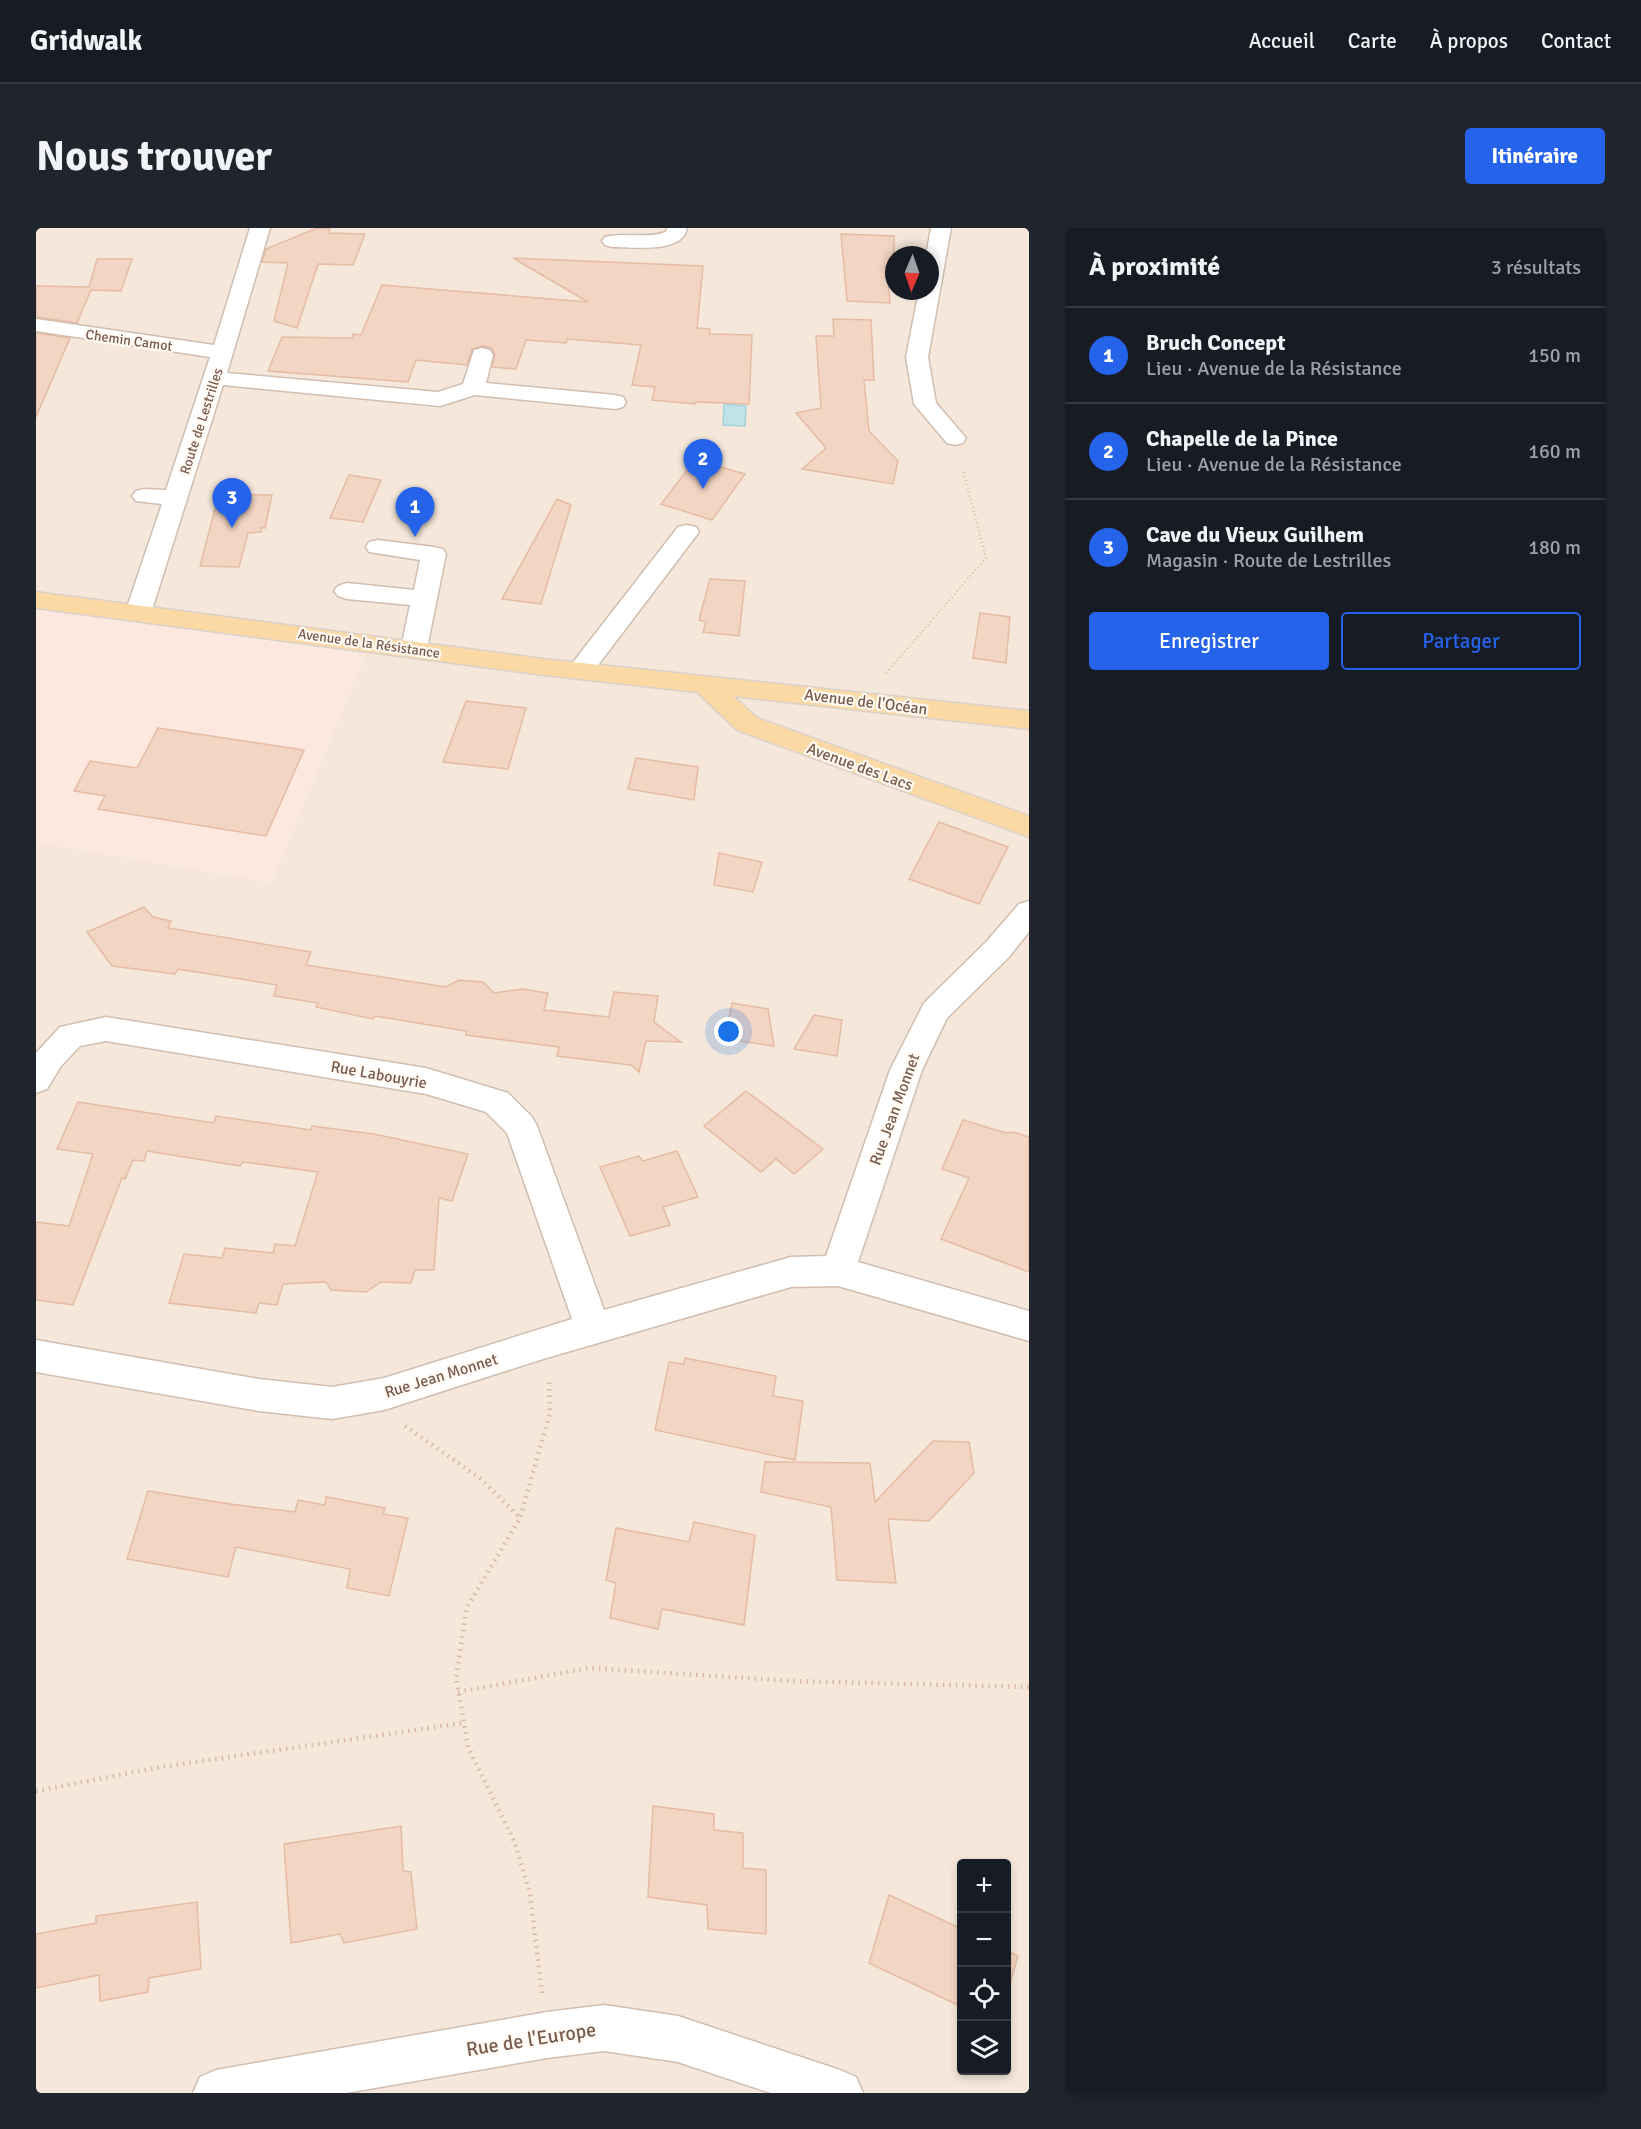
<!DOCTYPE html>
<html lang="fr">
<head>
<meta charset="utf-8">
<style>
  body { margin:0; font-family:Signika,sans-serif; background:#20242c; color:#f1f3f6 }
  .controls { position:absolute; right:18px; bottom:18px; display:grid; overflow:hidden; border-radius:6px; box-shadow:0 3px 9px #0003 }
  .controls button { width:54px; height:54px; display:grid; place-items:center; padding:0; border:0; border-bottom:2px solid #363941; background:#171b24; color:#f1f3f6; font:30px sans-serif }
  .compass { position:absolute; left:849px; top:18px; width:54px; height:54px; border-radius:50%; background:#171b24; box-shadow:0 3px 9px #0003; rotate:182deg }
  .you { position:absolute; left:693px; top:804px; width:21px; height:21px; margin:-15px; border:4px solid #fff; border-radius:50%; background:#1a73e8; box-shadow:0 0 0 9px #1a73e833 }
  .badge { display:grid; place-items:center; width:39px; height:39px; border-radius:50%; background:#2563eb; color:#fff; font-size:20px; font-weight:700 }
  .pin { position:absolute; translate:-50% -50px; filter:drop-shadow(0 2px 3px #0008) }
  .pin::after { content:''; position:absolute; top:32px; width:21px; height:18px; background:inherit; clip-path:polygon(0 0,100% 0,50% 100%) }
  .list { margin:0; padding:0; list-style:none }
  h2 { display:flex; justify-content:space-between; align-items:center; height:78px; margin:0; padding:0 24px; font-size:26px }
  h2 small { font-size:20px; font-weight:400; color:#9ea1a6 }
  .list li { display:grid; grid-template-columns:39px 1fr auto; gap:18px; align-items:center; box-sizing:border-box; height:96px; padding:0 24px; border-top:2px solid #363941 }
  .list b { display:block; font-size:22px; white-space:nowrap }
  .list p { margin:0; font-size:20px; white-space:nowrap; color:#9ea1a6 }
  .list em { font-size:20px; font-style:normal; color:#9ea1a6 }
  .actions { display:flex; gap:12px; padding:18px 24px }
  .actions a { flex:1; padding:14px 0; border:2px solid #2563eb; border-radius:6px; text-align:center; font-size:21px; color:#2563eb }
  .actions .main { background:#2563eb; color:#fff }
  .icon { flex:none; width:33px; height:33px; fill:none; stroke:currentColor; stroke-width:2; stroke-linecap:round; stroke-linejoin:round }
  .map { position:relative; flex:none; width:993px; height:1865px; overflow:hidden; border-radius:6px }
  header { display:flex; align-items:center; gap:36px; box-sizing:border-box; height:84px; padding:0 30px; background:#171b24; border-bottom:2px solid #363941 }
  header strong { font-size:28px }
  nav { display:flex; gap:33px; margin-inline-start:auto; font-size:21px }
  .intro { display:flex; align-items:center; justify-content:space-between; box-sizing:border-box; height:144px; padding:0 36px }
  h1 { margin:0; font-size:42px }
  .button { padding:15px 27px; border-radius:6px; background:#2563eb; color:#fff; font-size:21px; font-weight:700 }
  main { display:flex; gap:36px; padding:0 36px }
  aside { flex:1; background:#171b24; border-radius:6px; box-shadow:0 3px 9px #0003 }
  .map>svg:first-child { display:block }
</style>
</head>
<body>
<header>
<strong>Gridwalk</strong>
<nav><a>Accueil</a><a>Carte</a><a>À propos</a><a>Contact</a></nav>
</header>
<div class="intro"><h1>Nous trouver</h1><a class="button">Itinéraire</a></div>
<main>
<div class="map">
<svg width="993" height="1865" viewBox="0 0 993 1865">
  <rect width="100%" height="100%" fill="#fdf6ec"/>
  <path fill="#f5e8da" fill-rule="evenodd" d="M0,0H993V1865H0V614L235,654L329,427L0,379ZM858,27H894V63H858ZM926,1636H970V1842H926Z"/>
  <path fill="#fde8e0" d="M0,379L329,427L235,654L0,614Z"/>
  <path fill="#bfe3e8" stroke="#a5d3da" stroke-width="1.5" d="M688,176L710,178L709,198L687,197Z"/>
  <g fill="#f3d5c3" stroke="#e6bba3" stroke-width="1.5">
    <path d="M281,0H294L293,5L329,6L317,37L282,36L261,100L238,93L252,35L226,34L230,21Z"/>
    <path d="M805,6L858,8V42H851L854,75L811,73Z"/>
    <path d="M477,30L667,38L661,100L674,101L673,106L716,107L713,176L660,174L659,176L616,172L619,159L596,157L605,117L531,111L530,115L490,112L480,141L456,139L459,126L455,120L447,118L436,121L431,137L380,132L372,154L232,143L246,109L316,110L317,106L325,107L346,57L552,74Z"/>
    <path d="M61,31H96L85,63L55,62L41,95L0,89V58L53,59Z"/>
    <path d="M797,91L835,92L838,152H828L833,203L862,233L857,256L766,241L790,220L760,185L785,180L780,108H798Z"/>
    <path d="M0,105L34,110L0,189Z"/>
    <path d="M659,232L709,246L676,292L625,276Z"/>
    <path d="M313,247L345,252L327,294L294,290Z"/>
    <path d="M183,266L236,267L229,300H225V304L212,305L203,339L164,338Z"/>
    <path d="M521,271L535,277L505,376L466,371Z"/>
    <path d="M674,351L709,353L703,408L667,404L670,394L663,392Z"/>
    <path d="M944,385L974,389L970,435L937,430Z"/>
    <path d="M430,473L490,480L472,541L407,534Z"/>
    <path d="M122,500L268,522L230,608L62,581L69,568L38,563L54,533L101,540Z"/>
    <path d="M600,530L662,539L658,572L592,561Z"/>
    <path d="M903,594L972,619L943,676L873,651Z"/>
    <path d="M683,625L726,634L717,664L678,657Z"/>
    <path d="M108,679L117,689L135,693L132,700L275,724L270,737L410,759L423,752L447,754L458,765L486,761L512,765L508,782L573,789L578,764L622,768L618,794L645,814L610,813L603,844L595,837L521,828L523,819L430,807V803L339,788L337,791L280,779L282,775L238,768L241,757L142,741L139,746L76,738L51,704Z"/>
    <path d="M696,775L732,781L738,818L689,811Z"/>
    <path d="M778,787L806,792L801,828L758,821Z"/>
    <path d="M710,863L787,921L758,946L740,931L725,944L668,898Z"/>
    <path d="M42,874L178,895L180,888L275,902L276,898L338,906L432,926L416,973L403,970L398,1042H379L375,1055L345,1054L330,1064L295,1062L290,1054L247,1056L241,1077L223,1075L220,1085L133,1075L148,1026L186,1030L189,1020L237,1025L239,1016L259,1018L282,944L207,934L204,938L111,923L108,933L97,932L89,951L86,950L37,1077L0,1072V994L33,998L57,926L21,921Z"/>
    <path d="M927,892L970,905L977,904L993,909V1044L905,1011L933,950L906,941Z"/>
    <path d="M641,923L662,969L627,979L634,997L594,1008L564,939L603,928L607,933Z"/>
    <path d="M649,1130L740,1148L737,1168L767,1173L759,1232L619,1202L633,1134L648,1136Z"/>
    <path d="M897,1213L933,1214L938,1245L893,1293L852,1291L860,1355L801,1352L795,1279L725,1264L729,1234L834,1235L839,1274Z"/>
    <path d="M112,1263L194,1276L259,1284L262,1272L289,1277L290,1269L349,1280L347,1286L372,1290L353,1368L311,1360L314,1341L200,1319L192,1349L91,1331Z"/>
    <path d="M658,1294L719,1307L708,1397L626,1381L622,1401L574,1390L580,1355L570,1352L580,1300L653,1314Z"/>
    <path d="M617,1578L678,1586V1602L707,1605V1640L730,1642V1706L672,1701L671,1677L612,1669Z"/>
    <path d="M365,1598L367,1643L375,1644L381,1701L308,1715L304,1706L255,1715L248,1616Z"/>
    <path d="M853,1667L926,1701V1779L833,1735Z"/>
    <path d="M161,1674L165,1741L113,1750L112,1764L64,1773L63,1747L0,1760V1706L60,1695V1688Z"/>
    <path d="M970,1722L982,1728L970,1769Z"/>
  </g>
  <g fill="none" stroke-linecap="round" stroke-linejoin="round">
    <defs>
      <g id="minor">
        <path d="M214,0H234L191,145L402,164L427,156L438,122L446,120L454,122L457,127L450,155L579,167L587,169L590,174L587,179L579,181L439,167L404,178L187,157L115,385L111,391L102,393L93,391L89,385L126,276L100,273L96,268L100,263L108,261L130,262L174,129L0,103V91L178,117Z"/>
        <path d="M631,0H651C647,26 596,19 576,19L569,17L566,13L569,9C589,4 610,11 630,4Z"/>
        <path d="M895,0H915L892,129L900,175L930,210L927,215L919,217L911,215L878,176L870,129L883,63H894V27H890Z"/>
        <path d="M651,297L660,299L663,304L553,449L544,451L535,449L531,443L535,437L642,299Z"/>
        <path d="M342,312L398,319L407,321L410,326L391,420L387,426L378,428L369,426L365,420L374,377L311,371L302,368L298,363L302,358L311,355L378,362L384,332L333,324L330,319L333,314Z"/>
        <path d="M993,673V704L972,730L911,790L886,842L822,1034L993,1083V1113L802,1058L755,1059L507,1131L348,1182L296,1191L223,1183L0,1144V1112L223,1151L296,1159L348,1150L536,1091L471,905L450,884L390,866L70,813L44,818L25,838L11,861L0,865V825L24,799L70,789L390,840L472,865L496,889L501,898L568,1082L755,1029L790,1028L854,842L888,775L950,714L983,676Z"/>
        <path d="M568,1777L642,1788L804,1842L820,1849L827,1865H735L642,1834L568,1823L511,1830L310,1865H157L164,1849L180,1842L511,1784Z"/>
      </g>
      <path id="major" d="M0,364L508,431L993,483V501L697,468L721,490L993,588V609L701,502L661,464L508,447L0,380Z"/>
    </defs>
    <use href="#minor" stroke="#d1beb0" stroke-width="3"/>
    <use href="#major" stroke="#dad1cd" stroke-width="3"/>
    <path stroke="#d9b8a5" stroke-width="2" stroke-dasharray="1 3" stroke-linecap="butt" d="M850,445L950,330L926,238"/>
    <g stroke="#d9b8a5" stroke-width="4.5" stroke-dasharray="1.5 5" stroke-linecap="butt">
      <path d="M369,1198L445,1251L484,1290"/>
      <path d="M422,1464L553,1440L756,1453L993,1459"/>
      <path d="M0,1563L125,1539L427,1495"/>
      <path d="M506,1765L494,1666L479,1615L432,1519L420,1449L431,1379L484,1290L514,1185L513,1153"/>
    </g>
    <use href="#minor" fill="#fff" fill-rule="evenodd"/>
    <use href="#major" fill="#fbd9a5" fill-rule="evenodd"/>
  </g>
  <g text-anchor="middle" stroke-width="4.5" stroke-linejoin="round" paint-order="stroke">
    <g font-size="14" fill="#7a5c4d" stroke="#fffaf3">
      <text transform="translate(93 112) rotate(8)" y="5">Chemin Camot</text>
      <text transform="translate(165 193) rotate(-72)" y="5">Route de Lestrilles</text>
      <text transform="translate(333 415) rotate(8)" y="5">Avenue de la Résistance</text>
    </g>
    <g font-size="16" fill="#7a5c4d" stroke="#fffaf3">
      <text transform="translate(830 473) rotate(7)" y="6">Avenue de l'Océan</text>
      <text transform="translate(824 538) rotate(20)" y="6">Avenue des Lacs</text>
      <text transform="translate(343 846) rotate(10)" y="6">Rue Labouyrie</text>
      <text transform="translate(858 881) rotate(-70)" y="6">Rue Jean Monnet</text>
      <text transform="translate(405 1147) rotate(-17)" y="6">Rue Jean Monnet</text>
    </g>
    <g font-size="20" fill="#7a5c4d" stroke="#fffaf3">
      <text transform="translate(495 1811) rotate(-9)" y="7">Rue de l'Europe</text>
    </g>
  </g>
</svg>
<div class="controls">
<button>+</button>
<button>−</button>
<button><svg class="icon" aria-label="locate" viewBox="0 0 24 24"><circle cx="12" cy="12" r="6"/><path d="M12 2v4M12 18v4M2 12h4M18 12h4"/></svg></button>
<button><svg class="icon" aria-label="layers" viewBox="0 0 24 24"><path d="M12 4l9 5-9 5-9-5zM3 14l9 5 9-5"/></svg></button>
</div>
<svg class="compass" viewBox="-18 -18 36 36"><path d="M0-13l5 13h-10z" fill="#e53935"/><path d="M0 13l5-13h-10z" fill="#9ea1a6"/></svg>
<div class="you"></div>
<div class="pin badge" style="left:379px;top:309px">1</div>
<div class="pin badge" style="left:667px;top:261px">2</div>
<div class="pin badge" style="left:196px;top:300px">3</div>
</div>
<aside>
<h2>À proximité<small>3 résultats</small></h2>
<ul class="list">
<li><span class="badge">1</span><div><b>Bruch Concept</b><p>Lieu · Avenue de la Résistance</p></div><em>150 m</em></li>
<li><span class="badge">2</span><div><b>Chapelle de la Pince</b><p>Lieu · Avenue de la Résistance</p></div><em>160 m</em></li>
<li><span class="badge">3</span><div><b>Cave du Vieux Guilhem</b><p>Magasin · Route de Lestrilles</p></div><em>180 m</em></li>
</ul>
<div class="actions"><a class="main">Enregistrer</a><a>Partager</a></div>
</aside>
</main>
</body>
</html>
